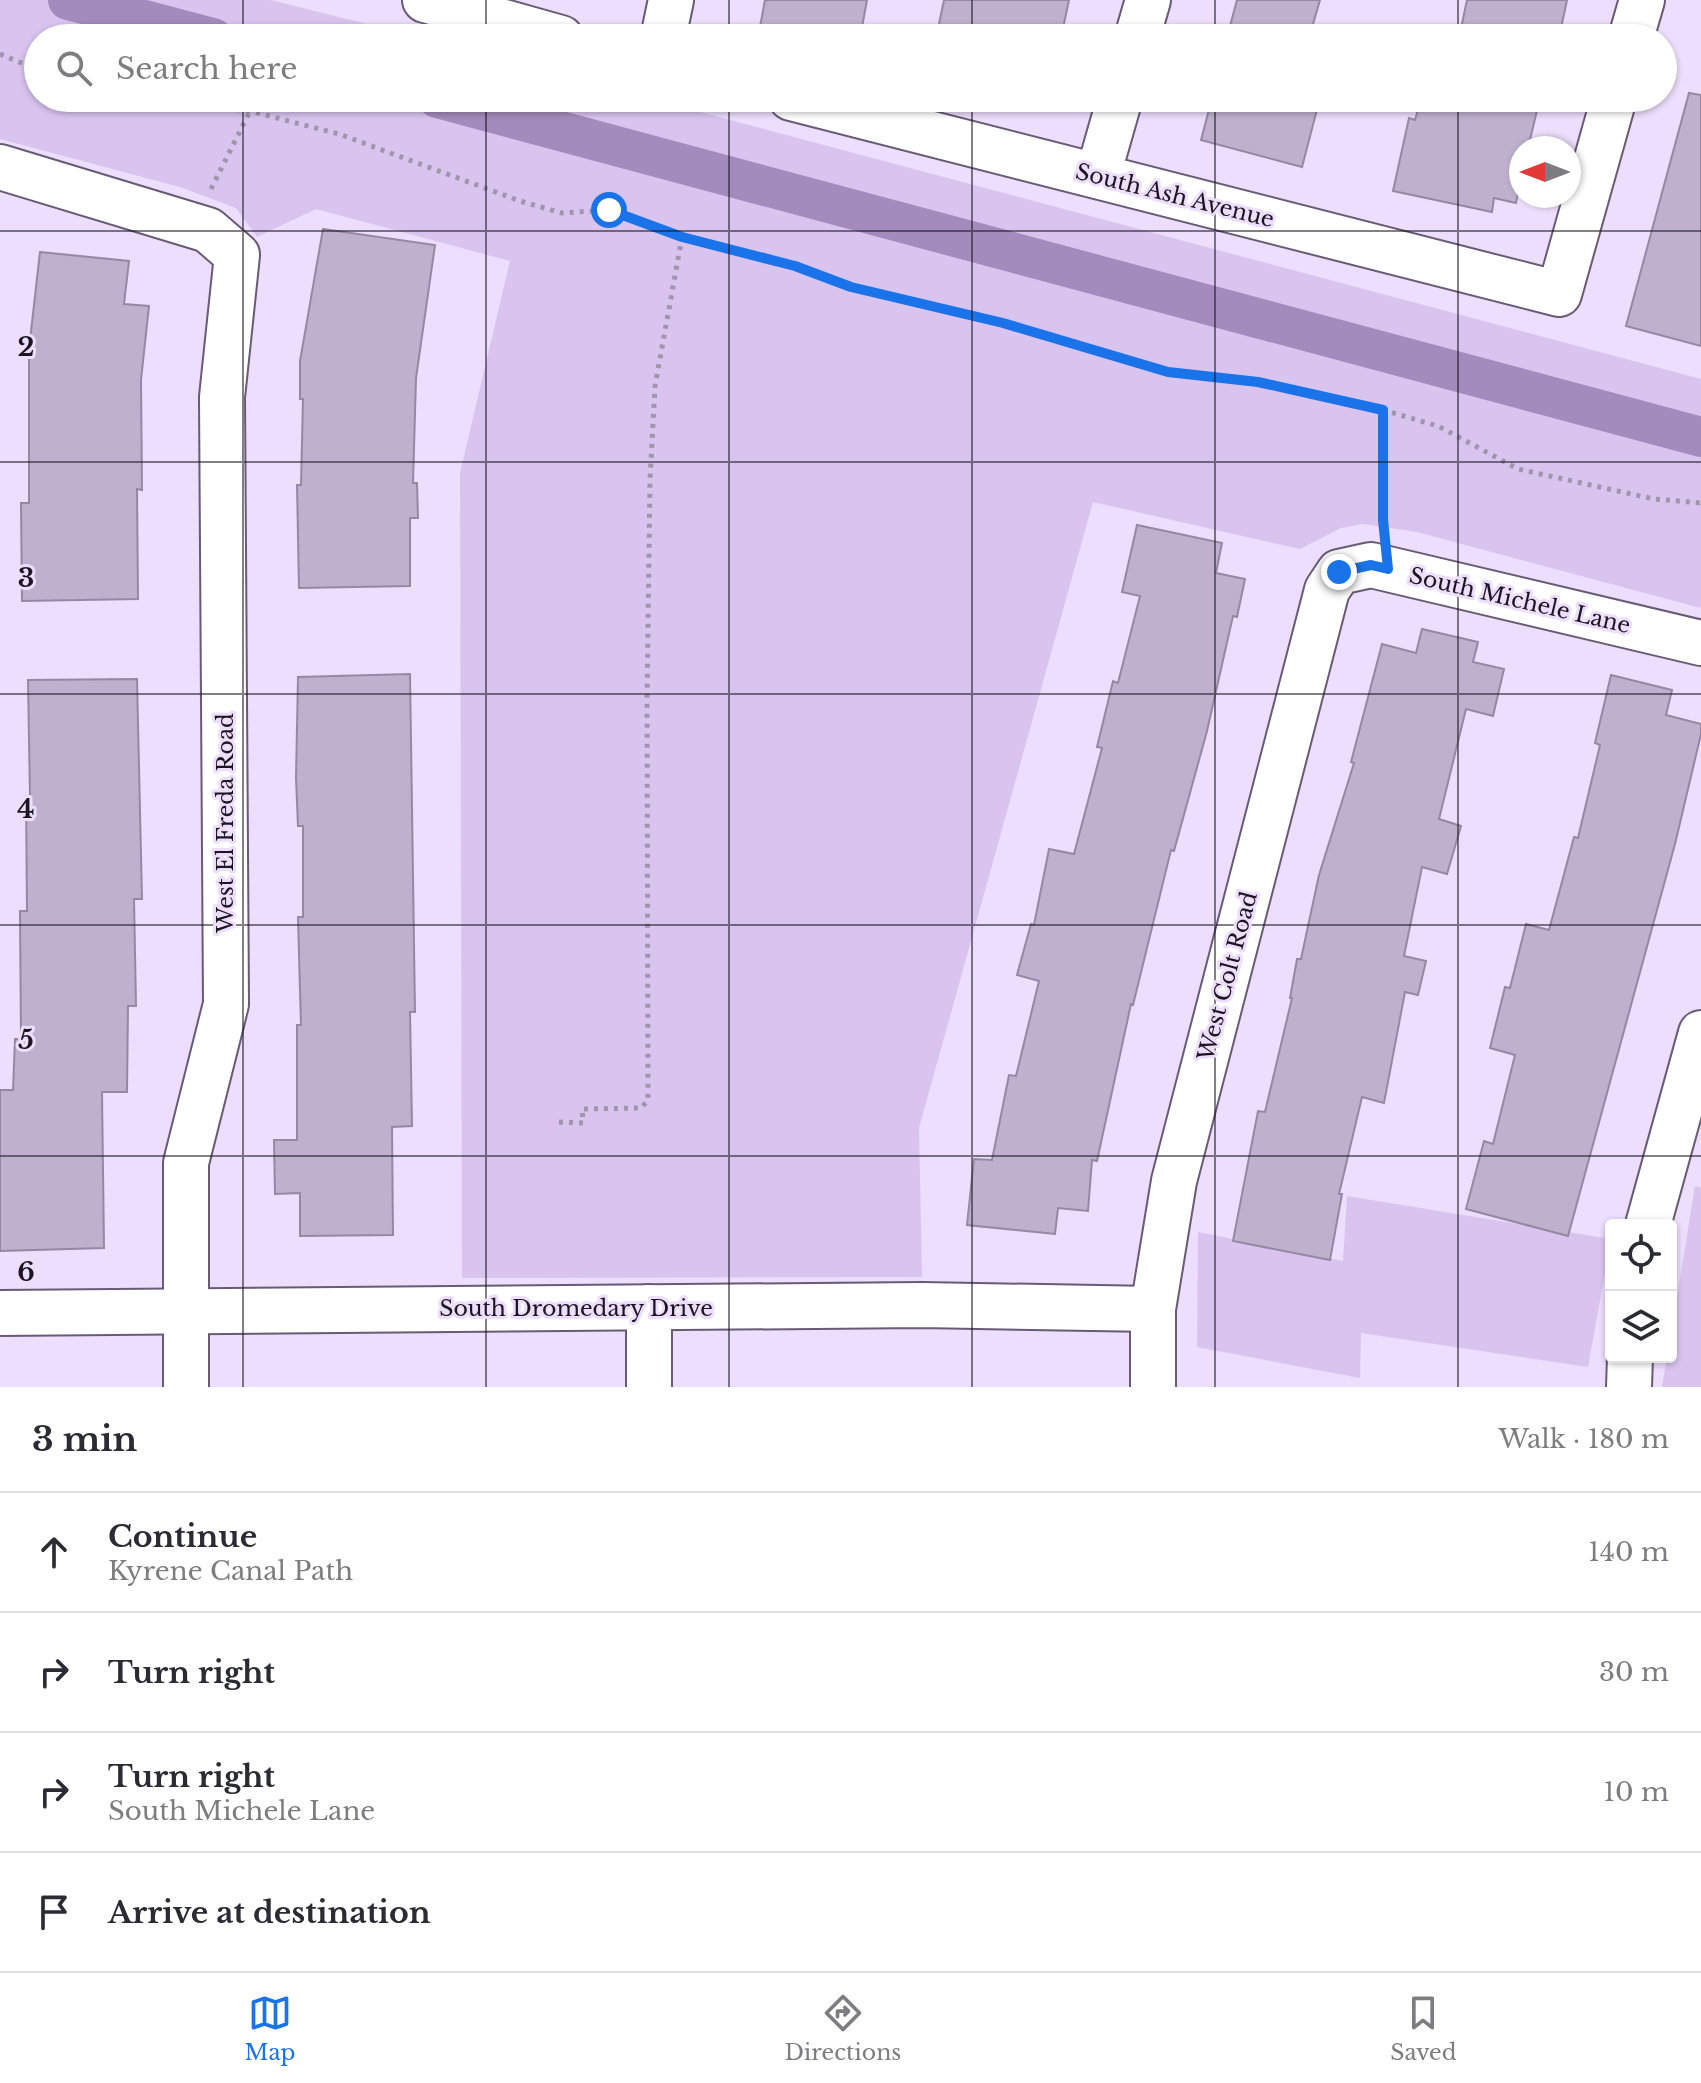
<!DOCTYPE html>
<html lang="en">
<head>
<meta charset="utf-8">
<style>
  body { margin:0; font-family:"Libre Baskerville",serif; background:#f7f7f7; color:#2b2b33 }
  .controls { position:absolute; right:24px; bottom:24px; display:grid; overflow:hidden; border-radius:8px; box-shadow:0 2px 6px #0004 }
  .controls button { width:72px; height:72px; display:grid; place-items:center; padding:0; border:0; border-bottom:2px solid #e1e1e2; background:#fff; color:#2b2b33; font:40px sans-serif }
  .compass { position:absolute; left:1509px; top:136px; width:72px; height:72px; border-radius:50%; background:#fff; box-shadow:0 2px 6px #0004; rotate:270deg }
  .stop { position:absolute; width:24px; height:24px; margin:-18px; border:6px solid #1a73e8; border-radius:50%; background:#fff }
  .stop.end { background:#1a73e8; border-color:#fff; box-shadow:0 2px 8px #0008 }
  .list { margin:0; padding:0; list-style:none }
  h2 { display:flex; justify-content:space-between; align-items:center; height:104px; margin:0; padding:0 32px; font-size:34px }
  h2 small { font-size:26px; font-weight:400; color:#7c7c81 }
  .list li { display:grid; grid-template-columns:52px 1fr auto; gap:24px; align-items:center; box-sizing:border-box; height:120px; padding:0 32px; border-top:2px solid #e1e1e2 }
  .list b { display:block; font-size:30px; white-space:nowrap }
  .list p { margin:0; font-size:26px; white-space:nowrap; color:#7c7c81 }
  .list em { font-size:26px; font-style:normal; color:#7c7c81 }
  .icon { flex:none; width:44px; height:44px; fill:none; stroke:currentColor; stroke-width:2; stroke-linecap:round; stroke-linejoin:round }
  .map { position:relative; flex:none; width:1701px; height:1387px; overflow:hidden }
  .search { position:absolute; background:#fff; box-shadow:0 2px 6px #0004; left:24px; right:24px; top:24px; height:88px; display:flex; align-items:center; gap:20px; box-sizing:border-box; padding:0 28px; border-radius:44px; color:#7c7c81; font-size:30px }
  .sheet { height:584px; background:#fff }
  nav { display:flex; justify-content:space-around; align-items:center; box-sizing:border-box; height:112px; border-top:2px solid #e1e1e2; background:#fff; font-size:22px; color:#7c7c81 }
  nav a { display:grid; justify-items:center; gap:4px }
  nav .on { color:#1a73e8 }
  .map>svg:first-child { display:block }
</style>
</head>
<body>
<div class="map">
<svg width="1701" height="1387" viewBox="0 0 1701 1387">
  <rect width="100%" height="100%" fill="#ecdefc"/>
  <g fill="#d9c4f0">
    <path d="M0,0H270L424,38H38V98H648L1701,379V608L1417,532L1363,524L1341,528L1300,549L1093,502L919,1128L922,1277L462,1278L460,473L510,261L316,209L257,237L236,208L180,187L0,139Z"/>
    <path d="M1695,1186L1701,1188V1387H1662L1667,1357H1671V1334Z"/>
    <path d="M1347,1196L1611,1239L1588,1367L1361,1333L1360,1378L1197,1347L1198,1232L1343,1261Z"/>
  </g>
  <g fill="none" stroke-linecap="round" stroke-linejoin="round">
    <g stroke="#a48bbd" stroke-width="40">
      <path d="M68,0L213,38"/>
      <path d="M437,98L1701,437"/>
    </g>
  </g>
  <g fill="#bfb1ce" stroke="#9588a4" stroke-width="2">
    <path d="M765,0H867L860,38H823L760,27Z"/>
    <path d="M944,0H1069L1061,38H936Z"/>
    <path d="M1237,0H1320L1309,38H1250L1251,32L1230,26Z"/>
    <path d="M1467,0H1567L1559,38H1459Z"/>
    <path d="M1689,93L1701,95V346L1626,326Z"/>
    <path d="M1212,98H1320L1302,167L1201,140Z"/>
    <path d="M1421,98H1540L1528,148H1521V178L1516,203L1494,198L1492,212L1393,191L1409,118L1415,120Z"/>
    <path d="M323,229L435,245L416,378L413,483H417L418,518H410V586L299,588L297,485H301L303,399H300V361Z"/>
    <path d="M40,252L129,261L124,304L149,306L141,380L142,490L137,489L138,599L22,601L21,503H29V349Z"/>
    <path d="M1137,525L1222,543L1216,573L1245,579L1237,617L1233,616L1207,731L1174,851L1171,850L1133,1005L1131,1004L1097,1161L1092,1160L1088,1211L1058,1208L1055,1234L967,1225L974,1159L992,1160L1009,1075L1016,1076L1039,981L1017,975L1031,924L1034,925L1049,849L1074,854L1102,748L1097,747L1113,681L1118,683L1140,596L1122,592Z"/>
    <path d="M1422,629L1478,642L1473,662L1504,669L1493,716L1466,709L1439,819L1461,826L1447,874L1422,867L1404,956L1426,961L1418,995L1405,992L1384,1103L1362,1097L1339,1194H1342L1330,1260L1233,1241L1258,1111L1265,1112L1292,998H1290L1297,959H1301L1319,875L1354,763L1351,762L1382,644L1416,653Z"/>
    <path d="M410,674L415,1012H410L412,1126L392,1127L393,1235L300,1236V1193L275,1194L274,1140H297V1025H301L298,917H303V826H298L296,778L298,677Z"/>
    <path d="M1611,675L1672,690L1666,715L1701,724V734L1675,844L1568,1236L1466,1209L1484,1141L1493,1144L1515,1055L1490,1048L1505,987L1510,988L1526,924L1549,930L1574,837L1578,838L1600,745L1595,743Z"/>
    <path d="M137,679L142,899H134L136,1006H128L127,1092H102L104,1248L0,1251V1090H13L15,1039H21L20,911H27L26,796H30L28,680Z"/>
  </g>
  <g fill="none" stroke-linecap="round" stroke-linejoin="round">
    <defs>
      <g id="minor">
        <path d="M425,0L561,38"/>
        <path d="M663,38L671,0"/>
        <path d="M1137,38L1148,0"/>
        <path d="M1631,38L1642,0"/>
        <path d="M791,98L1559,294L1614,98"/>
        <path d="M0,167L208,230L237,255L222,397L226,1004L186,1163V1387"/>
        <path d="M1098,175L1120,98"/>
        <path d="M1648,1225L1701,1033"/>
        <path d="M649,1307V1387"/>
        <path d="M0,1313L922,1305L1153,1309"/>
        <path d="M1153,1387V1309L1174,1181L1327,590L1339,572L1371,565L1701,643"/>
        <path d="M1629,1387L1630,1357"/>
      </g>
    </defs>
    <use href="#minor" stroke="#675b75" stroke-width="48"/>
    <g stroke="#a096ac" stroke-width="5" stroke-dasharray="4 6" stroke-linecap="butt">
      <path d="M0,54L38,70"/>
      <path d="M127,98L250,111L339,134L520,201L562,213L609,210L682,237L795,266L851,287L1003,323L1168,372L1258,382L1383,410L1438,426L1518,469L1654,499L1701,503"/>
      <path d="M211,189L250,111"/>
      <path d="M1383,410L1384,525"/>
      <path d="M559,1122L583,1123L582,1109L641,1108L648,1100L647,701L650,480L655,386L682,237"/>
    </g>
    <use href="#minor" stroke="#fff" stroke-width="44"/>
  </g>
  <g fill="none" stroke-linecap="round" stroke-linejoin="round">
    <path stroke="#1a73e8" stroke-width="10" d="M609,210L682,237L795,266L851,287L1003,323L1168,372L1258,382L1383,410V520L1388,569L1371,565L1339,572"/>
  </g>
  <path fill="none" stroke="#1b1620" stroke-width="2" stroke-opacity="0.55" d="M243,0V38M486,0V38M729,0V38M972,0V38M1215,0V38M1458,0V38M243,98V1387M486,98V1387M729,98V1387M972,98V1387M1215,98V1387M1458,98V1387M0,231H1701M0,462H1701M0,694H1701M0,925H1701M0,1156H1701"/>
  <g text-anchor="middle" stroke-width="6" stroke-linejoin="round" paint-order="stroke">
    <g font-size="22" fill="#1b1620" stroke="#ecdefc">
      <text transform="translate(1175 195) rotate(14)" y="8">South Ash Avenue</text>
      <text transform="translate(1520 600) rotate(13)" y="8">South Michele Lane</text>
      <text transform="translate(225 823) rotate(-90)" y="8">West El Freda Road</text>
      <text transform="translate(1227 976) rotate(-75)" y="8">West Colt Road</text>
      <text x="576" y="1316">South Dromedary Drive</text>
    </g>
  </g>
  <g font-size="26" text-anchor="middle" font-weight="bold" fill="#1b1620" stroke="#ecdefc" stroke-width="6" stroke-linejoin="round" paint-order="stroke">
    <text x="26" y="356">2</text>
    <text x="26" y="587">3</text>
    <text x="26" y="818">4</text>
    <text x="26" y="1049">5</text>
    <text x="26" y="1281">6</text>
  </g>
</svg>
<div class="controls">
<button><svg class="icon" aria-label="locate" viewBox="0 0 24 24"><circle cx="12" cy="12" r="6"/><path d="M12 2v4M12 18v4M2 12h4M18 12h4"/></svg></button>
<button><svg class="icon" aria-label="layers" viewBox="0 0 24 24"><path d="M12 4l9 5-9 5-9-5zM3 14l9 5 9-5"/></svg></button>
</div>
<svg class="compass" viewBox="-18 -18 36 36"><path d="M0-13l5 13h-10z" fill="#e53935"/><path d="M0 13l5-13h-10z" fill="#7c7c81"/></svg>
<div class="stop" style="left:609px;top:210px"></div>
<div class="stop end" style="left:1339px;top:572px"></div>
<div class="search"><svg class="icon" aria-label="search" viewBox="0 0 24 24"><circle cx="10" cy="10" r="6"/><path d="M15 15l6 6"/></svg>Search here</div>
</div>
<section class="sheet">
<h2>3 min<small>Walk · 180 m</small></h2>
<ul class="list">
<li><svg class="icon" aria-label="ahead" viewBox="0 0 24 24"><path d="M12 20V5M6 11l6-6 6 6"/></svg><div><b>Continue</b><p>Kyrene Canal Path</p></div><em>140 m</em></li>
<li><svg class="icon" aria-label="right" viewBox="0 0 24 24"><path d="M7 20v-9h11M14 6l5 5-5 5"/></svg><div><b>Turn right</b></div><em>30 m</em></li>
<li><svg class="icon" aria-label="right" viewBox="0 0 24 24"><path d="M7 20v-9h11M14 6l5 5-5 5"/></svg><div><b>Turn right</b><p>South Michele Lane</p></div><em>10 m</em></li>
<li><svg class="icon" aria-label="arrive" viewBox="0 0 24 24"><path d="M6 21V4h12l-3 4 3 4H6"/></svg><div><b>Arrive at destination</b></div></li>
</ul>
</section>
<nav>
<a class="on"><svg class="icon" aria-label="map" viewBox="0 0 24 24"><path d="M3 6l6-2 6 2 6-2v14l-6 2-6-2-6 2zM9 4v14M15 6v14"/></svg>Map</a>
<a><svg class="icon" aria-label="directions" viewBox="0 0 24 24"><path d="M12 3l9 9-9 9-9-9zM9 14v-3h6M13 9l2 2-2 2"/></svg>Directions</a>
<a><svg class="icon" aria-label="saved" viewBox="0 0 24 24"><path d="M7 4h10v16l-5-4-5 4z"/></svg>Saved</a>
</nav>
</body>
</html>
